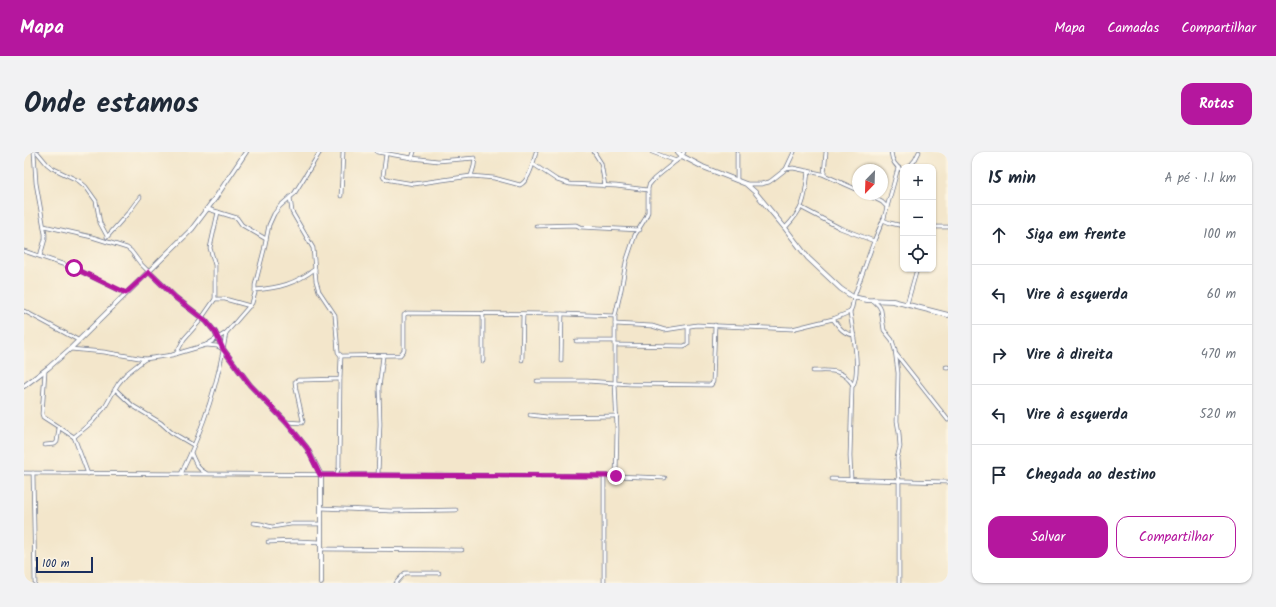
<!DOCTYPE html>
<html lang="pt">
<head>
<meta charset="utf-8">
<style>
  body { margin:0; font-family:Kalam,sans-serif; background:#f2f2f3; color:#1f2937 }
  .controls { position:absolute; right:12px; top:12px; display:grid; overflow:hidden; border-radius:8px; box-shadow:0 1px 3px #0004 }
  .controls button { width:36px; height:36px; display:grid; place-items:center; padding:0; border:0; border-bottom:1px solid #e0e1e3; background:#fff; color:#1f2937; font:20px sans-serif }
  .compass { position:absolute; left:828px; top:12px; width:36px; height:36px; border-radius:50%; background:#fff; box-shadow:0 1px 3px #0004; rotate:203deg }
  .scale { position:absolute; left:12px; bottom:10px; width:57px; box-sizing:border-box; padding-left:4px; border:2px solid #1b2f5e; border-top:0; font-size:11px; line-height:14px; white-space:nowrap; color:#1b2f5e; -webkit-text-stroke:3px #fcf5e5; paint-order:stroke }
  .stop { position:absolute; width:12px; height:12px; margin:-9px; border:3px solid #b5179e; border-radius:50%; background:#fff }
  .stop.end { background:#b5179e; border-color:#fff; box-shadow:0 1px 4px #0008 }
  .list { margin:0; padding:0; list-style:none }
  h2 { display:flex; justify-content:space-between; align-items:center; height:52px; margin:0; padding:0 16px; font-size:17px }
  h2 small { font-size:13px; font-weight:400; color:#747a83 }
  .list li { display:grid; grid-template-columns:26px 1fr auto; gap:12px; align-items:center; box-sizing:border-box; height:60px; padding:0 16px; border-top:1px solid #e0e1e3 }
  .list b { display:block; font-size:15px; white-space:nowrap }
  .list em { font-size:13px; font-style:normal; color:#747a83 }
  .actions { display:flex; gap:8px; padding:12px 16px }
  .actions a { flex:1; padding:9px 0; border:1px solid #b5179e; border-radius:12px; text-align:center; font-size:14px; color:#b5179e }
  .actions .main { background:#b5179e; color:#fff }
  .icon { flex:none; width:22px; height:22px; fill:none; stroke:currentColor; stroke-width:2; stroke-linecap:round; stroke-linejoin:round }
  .map { position:relative; flex:none; width:924px; height:431px; overflow:hidden; border-radius:12px }
  header { display:flex; align-items:center; gap:24px; box-sizing:border-box; height:56px; padding:0 20px; background:#b5179e; color:#fff }
  header strong { font-size:19px }
  nav { display:flex; gap:22px; margin-inline-start:auto; font-size:14px }
  .intro { display:flex; align-items:center; justify-content:space-between; box-sizing:border-box; height:96px; padding:0 24px }
  h1 { margin:0; font-size:28px }
  .button { padding:10px 18px; border-radius:12px; background:#b5179e; color:#fff; font-size:14px; font-weight:700 }
  main { display:flex; gap:24px; padding:0 24px }
  aside { flex:1; background:#fff; border-radius:12px; box-shadow:0 1px 3px #0004 }
  .map>svg:first-child { display:block }
</style>
</head>
<body>
<header>
<strong>Mapa</strong>
<nav><a>Mapa</a><a>Camadas</a><a>Compartilhar</a></nav>
</header>
<div class="intro"><h1>Onde estamos</h1><a class="button">Rotas</a></div>
<main>
<div class="map">
<svg width="924" height="431" viewBox="0 0 924 431">
  <rect width="100%" height="100%" fill="#fcf5e5"/>
  <filter id="ink" filterUnits="userSpaceOnUse"><feTurbulence type="fractalNoise" baseFrequency=".025" numOctaves="2"/><feDisplacementMap in="SourceGraphic" scale="8" xChannelSelector="R" yChannelSelector="G"/><feConvolveMatrix kernelMatrix="1 2 1 2 8 2 1 2 1" color-interpolation-filters="sRGB"/></filter>
  <filter id="wash" filterUnits="userSpaceOnUse"><feTurbulence type="fractalNoise" baseFrequency=".012" numOctaves="4" result="noise"/><feDisplacementMap in="SourceGraphic" scale="16" xChannelSelector="R" yChannelSelector="G"/><feGaussianBlur stdDeviation="0.9" result="paint"/><feColorMatrix in="noise" values="0 0 0 0 0 0 0 0 0 0 0 0 0 0 0 0 0 1.4 0 .05"/><feComposite in="paint" operator="in"/></filter>
  <g filter="url(#wash)">
    <rect width="100%" height="100%" fill="#f3e6cb"/>
  </g>
  <g filter="url(#ink)">
    <g fill="none" stroke-linecap="round" stroke-linejoin="round">
      <defs>
        <g id="minor">
          <path d="M10,0L12,31L21,82V87L16,104"/>
          <path d="M13,0L23,12L28,16L55,29L62,35L72,49L76,71L83,84"/>
          <path d="M353,0L388,6L414,9L451,6L450,14L447,24"/>
          <path d="M570,0L577,11L581,34"/>
          <path d="M628,0L652,9"/>
          <path d="M867,0C868,9 871,14 879,19"/>
          <path d="M362,2L359,24L360,26L366,28L390,32L447,24L470,26L496,33C505,29 510,9 512,0"/>
          <path d="M388,6L390,0"/>
          <path d="M509,12L533,28L546,32L592,34L624,38"/>
          <path d="M885,15L891,8L895,0"/>
          <path d="M762,17L769,16L798,22L834,38"/>
          <path d="M800,22L802,0"/>
          <path d="M713,28V0"/>
          <path d="M722,32H737L745,30L748,28L762,17L770,0"/>
          <path d="M842,42L858,50L863,55"/>
          <path d="M317,44L319,0"/>
          <path d="M778,56L816,76L850,89"/>
          <path d="M184,57L213,66L218,73L242,87"/>
          <path d="M859,68L866,71L879,74"/>
          <path d="M20,74L68,85L103,96L107,99L116,111L125,120"/>
          <path d="M512,74L552,73L556,75L616,78"/>
          <path d="M909,75H924"/>
          <path d="M761,76C781,56 781,46 784,19"/>
          <path d="M83,85L104,61L116,45"/>
          <path d="M0,99L50,116L101,141"/>
          <path d="M231,138C255,136 271,132 291,117"/>
          <path d="M191,147H201L226,154"/>
          <path d="M849,148L855,154L857,158L860,178L868,188L871,198L874,221L873,269L875,281L876,295L873,306L875,329V431"/>
          <path d="M883,152L893,117"/>
          <path d="M0,159L54,188"/>
          <path d="M826,160C828,176 838,221 828,235L826,304L827,327"/>
          <path d="M809,167C815,175 819,182 830,183"/>
          <path d="M591,172L628,174L641,178L673,173L768,177L809,167L826,160L828,155L830,145L850,89L860,66L874,16"/>
          <path d="M552,189H591"/>
          <path d="M182,193L193,194L199,197"/>
          <path d="M591,193L660,194L664,192V174"/>
          <path d="M46,197L80,200L121,207L148,203L182,193L202,181L228,151L231,141V133L240,98L245,73L250,62L256,54L270,42L296,0"/>
          <path d="M152,202L160,187L175,170L191,147V113L186,96L194,60"/>
          <path d="M872,202L924,268"/>
          <path d="M317,204L376,203L380,198V163L383,161L540,162L591,164"/>
          <path d="M498,208L499,162"/>
          <path d="M459,209V161"/>
          <path d="M537,209L538,162"/>
          <path d="M922,215H924"/>
          <path d="M21,219L18,262L19,265L50,285L64,322"/>
          <path d="M789,219C806,219 818,216 829,233"/>
          <path d="M513,229H563L606,232L687,233L689,230L691,173"/>
          <path d="M91,237L109,254L137,271L147,280L169,293"/>
          <path d="M506,263L523,265L593,264"/>
          <path d="M262,270L278,271L279,269L272,237L271,230L274,228H280L316,227L317,204L314,200L311,163L295,139L292,129L289,96L268,60L266,45"/>
          <path d="M50,285L68,270L81,255L94,232L102,222L121,207"/>
          <path d="M21,293L31,292L33,290L35,276"/>
          <path d="M167,301C171,310 173,317 182,321"/>
          <path d="M0,321L592,324L641,326"/>
          <path d="M9,321L11,431"/>
          <path d="M157,322C178,279 195,229 202,181"/>
          <path d="M312,323L315,316L316,227"/>
          <path d="M354,323L356,272L355,236L359,204"/>
          <path d="M592,324L593,277L591,230V164L597,138L602,110L611,83L621,67L624,60V37L625,33L630,27L658,4L660,0"/>
          <path d="M807,327L924,330"/>
          <path d="M297,356L367,359L432,358"/>
          <path d="M230,371L237,372L248,375L267,372H297"/>
          <path d="M244,390L273,389L297,390"/>
          <path d="M297,397L438,398"/>
          <path d="M372,431L381,421H415"/>
          <path d="M580,431V324"/>
        </g>
        <g id="tertiary">
          <path d="M654,0L658,4L679,15L722,32L731,40L761,76L784,106L817,137L829,145L843,148L869,149L924,163"/>
          <path d="M125,120L152,146L182,169L191,180L199,197L226,233L262,270L283,296L297,323V431"/>
          <path d="M0,234L24,216L46,197L168,77L192,45L222,0"/>
        </g>
      </defs>
      <use href="#minor" stroke="#676f84" stroke-width="4.5"/>
      <use href="#tertiary" stroke="#676f84" stroke-width="5.5"/>
      <use href="#minor" stroke="#fff" stroke-width="3"/>
      <use href="#tertiary" stroke="#fff" stroke-width="4"/>
    </g>
  </g>
  <g fill="none" stroke-linecap="round" stroke-linejoin="round" filter="url(#ink)">
    <path stroke="#b5179e" stroke-width="5" d="M50,116L102,141L125,120L152,146L182,169L191,180L199,197L226,233L262,270L283,296L296,323L592,324"/>
  </g>
</svg>
<div class="controls">
<button>+</button>
<button>−</button>
<button><svg class="icon" aria-label="locate" viewBox="0 0 24 24"><circle cx="12" cy="12" r="6"/><path d="M12 2v4M12 18v4M2 12h4M18 12h4"/></svg></button>
</div>
<svg class="compass" viewBox="-18 -18 36 36"><path d="M0-13l5 13h-10z" fill="#e53935"/><path d="M0 13l5-13h-10z" fill="#747a83"/></svg>
<div class="scale">100 m</div>
<div class="stop" style="left:50px;top:116px"></div>
<div class="stop end" style="left:592px;top:324px"></div>
</div>
<aside>
<h2>15 min<small>A pé · 1.1 km</small></h2>
<ul class="list">
<li><svg class="icon" aria-label="ahead" viewBox="0 0 24 24"><path d="M12 20V5M6 11l6-6 6 6"/></svg><div><b>Siga em frente</b></div><em>100 m</em></li>
<li><svg class="icon" aria-label="left" viewBox="0 0 24 24"><path d="M17 20v-9H6M10 6l-5 5 5 5"/></svg><div><b>Vire à esquerda</b></div><em>60 m</em></li>
<li><svg class="icon" aria-label="right" viewBox="0 0 24 24"><path d="M7 20v-9h11M14 6l5 5-5 5"/></svg><div><b>Vire à direita</b></div><em>470 m</em></li>
<li><svg class="icon" aria-label="left" viewBox="0 0 24 24"><path d="M17 20v-9H6M10 6l-5 5 5 5"/></svg><div><b>Vire à esquerda</b></div><em>520 m</em></li>
<li><svg class="icon" aria-label="arrive" viewBox="0 0 24 24"><path d="M6 21V4h12l-3 4 3 4H6"/></svg><div><b>Chegada ao destino</b></div></li>
</ul>
<div class="actions"><a class="main">Salvar</a><a>Compartilhar</a></div>
</aside>
</main>
</body>
</html>
